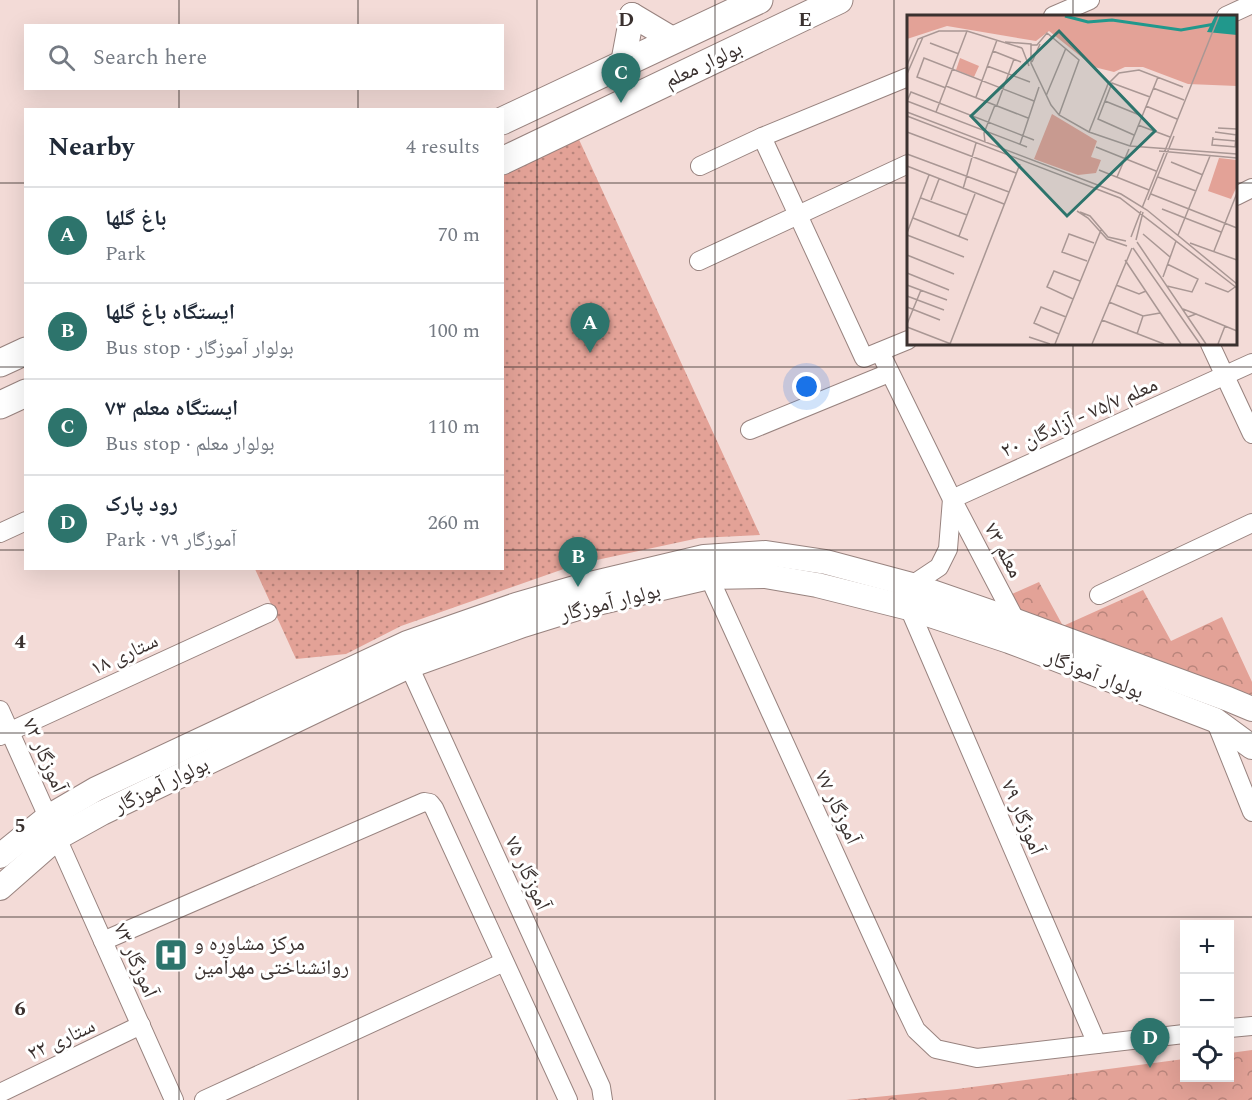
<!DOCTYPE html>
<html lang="en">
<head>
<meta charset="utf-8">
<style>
  body { margin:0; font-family:Spectral,"Noto Naskh Arabic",serif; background:#f2f2f3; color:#1f2937 }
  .controls { position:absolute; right:18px; bottom:18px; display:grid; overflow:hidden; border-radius:0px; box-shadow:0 6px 24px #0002 }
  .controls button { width:54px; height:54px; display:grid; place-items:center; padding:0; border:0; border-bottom:2px solid #e0e1e3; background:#fff; color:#1f2937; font:30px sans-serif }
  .you { position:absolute; left:807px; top:387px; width:21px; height:21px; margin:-15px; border:4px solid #fff; border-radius:50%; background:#1a73e8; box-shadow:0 0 0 9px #1a73e833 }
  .badge { display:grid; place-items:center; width:39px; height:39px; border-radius:50%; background:#2d746c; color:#fff; font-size:20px; font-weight:700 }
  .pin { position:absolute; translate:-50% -50px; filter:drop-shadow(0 2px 3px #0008) }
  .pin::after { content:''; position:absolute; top:32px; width:21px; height:18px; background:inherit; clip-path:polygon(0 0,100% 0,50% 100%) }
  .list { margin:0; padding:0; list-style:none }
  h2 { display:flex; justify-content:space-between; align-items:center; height:78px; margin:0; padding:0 24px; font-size:26px }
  h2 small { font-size:20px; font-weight:400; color:#747a83 }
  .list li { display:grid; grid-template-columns:39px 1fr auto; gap:18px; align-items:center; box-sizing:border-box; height:96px; padding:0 24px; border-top:2px solid #e0e1e3 }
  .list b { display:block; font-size:22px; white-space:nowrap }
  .list p { margin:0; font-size:20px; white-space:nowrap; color:#747a83 }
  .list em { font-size:20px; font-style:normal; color:#747a83 }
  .icon { flex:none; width:33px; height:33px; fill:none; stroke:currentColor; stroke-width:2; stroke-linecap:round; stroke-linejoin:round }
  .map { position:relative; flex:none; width:1252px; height:1100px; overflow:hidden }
  .search { position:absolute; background:#fff; box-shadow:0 6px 24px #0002; left:24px; top:24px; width:480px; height:66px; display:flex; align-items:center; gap:15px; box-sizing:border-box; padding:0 21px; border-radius:0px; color:#747a83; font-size:22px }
  .panel { position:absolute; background:#fff; box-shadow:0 6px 24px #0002; left:24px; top:108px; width:480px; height:462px; border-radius:0px }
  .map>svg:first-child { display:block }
</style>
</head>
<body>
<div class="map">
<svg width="1252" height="1100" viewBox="0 0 1252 1100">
  <defs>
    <pattern id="park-crowns" width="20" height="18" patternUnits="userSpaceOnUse" patternTransform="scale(1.5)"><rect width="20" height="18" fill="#e3a297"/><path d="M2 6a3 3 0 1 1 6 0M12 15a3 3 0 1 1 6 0" fill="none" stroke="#b9857c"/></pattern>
    <pattern id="garden-dots" width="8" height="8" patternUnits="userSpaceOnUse" patternTransform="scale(1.5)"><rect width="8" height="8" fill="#e3a297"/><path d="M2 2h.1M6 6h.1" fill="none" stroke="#b9857c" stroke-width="1.8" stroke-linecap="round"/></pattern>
  </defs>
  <rect width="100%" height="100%" fill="#f3dbd7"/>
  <g fill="url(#park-crowns)">
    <path d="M1039,582L1063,626L1143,590L1171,641L1222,617L1252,682V705L1023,618L1012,594Z"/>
    <path d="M1252,1050V1100H846L957,1089L1184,1059V1078H1230V1053Z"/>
  </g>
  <path fill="url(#garden-dots)" d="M576,133L760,535L699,538L578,564L401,626L346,654L296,659L255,569L502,568L503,171Z"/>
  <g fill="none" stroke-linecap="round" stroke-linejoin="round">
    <defs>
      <g id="street">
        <path d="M1053,16L1090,0"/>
        <path d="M1226,16L1252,4"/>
        <path d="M762,137L864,358L908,340"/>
        <path d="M700,166L762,137L908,77"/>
        <path d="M1236,196L1252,188"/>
        <path d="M699,261L908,164"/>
        <path d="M1210,344L1252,434"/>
        <path d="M880,352L952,499L1016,621"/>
        <path d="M750,430L889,373"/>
        <path d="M952,499L1252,363"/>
        <path d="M0,533L26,521"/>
        <path d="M709,577L903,1003L916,1030L936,1049L977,1058L1184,1034"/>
        <path d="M912,585L939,567L948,549L952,499"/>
        <path d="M1099,595L1252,523"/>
        <path d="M909,608L1097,1044"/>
        <path d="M409,666L601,1087L603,1100"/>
        <path d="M0,710L48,817"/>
        <path d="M1215,720L1252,812"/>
        <path d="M0,736L268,613"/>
        <path d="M57,838L174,1100"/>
        <path d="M103,941L424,802L430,803L434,808L568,1100"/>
        <path d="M1230,1028L1252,1026"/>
        <path d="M0,1093L141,1025"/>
        <path d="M204,1100L504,962"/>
      </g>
      <g id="secondary">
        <path d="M632,15L674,40"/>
        <path d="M623,63L632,15"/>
        <path d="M0,856L48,817L96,789L407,643L516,605L578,587L704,557L766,553L826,562L912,585L1016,621L1228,699L1252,709"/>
        <path d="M0,888L57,838L102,813L409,666L523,625L584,606L709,577L765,576L817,585L909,608L1009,641L1215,720L1252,747"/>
      </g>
      <g id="primary">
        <path d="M502,121L759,0"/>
        <path d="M502,161L839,0"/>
        <path d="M0,363L26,351"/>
        <path d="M0,405L26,393"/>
      </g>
    </defs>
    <use href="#street" stroke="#98837f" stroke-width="20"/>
    <use href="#secondary" stroke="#98837f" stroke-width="26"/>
    <use href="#primary" stroke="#98837f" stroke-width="29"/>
    <use href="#street" stroke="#fff" stroke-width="18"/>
    <use href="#secondary" stroke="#fff" stroke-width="24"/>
    <use href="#primary" stroke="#fff" stroke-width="27"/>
  </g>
  <path fill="none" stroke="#3a312f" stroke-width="1.5" stroke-opacity="0.55" d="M179,0V26M358,0V26M537,0V1100M715,0V1100M894,0V1100M1073,0V16M179,88V110M358,88V110M0,183H26M502,183H908M1236,183H1252M1073,344V1100M0,367H26M502,367H1252M0,550H26M502,550H1252M179,568V1100M358,568V1100M0,733H1252M0,917H1252"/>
  <defs>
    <symbol id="hospital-square" viewBox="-11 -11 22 22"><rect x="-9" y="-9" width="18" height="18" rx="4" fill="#2d746c" stroke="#fff"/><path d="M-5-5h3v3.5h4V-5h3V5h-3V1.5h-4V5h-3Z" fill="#fff"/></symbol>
  </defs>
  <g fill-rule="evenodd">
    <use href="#hospital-square" x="152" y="936" width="38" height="38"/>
  </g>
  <g text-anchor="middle" stroke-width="6" stroke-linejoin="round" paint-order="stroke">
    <g font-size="21" fill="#3a312f" stroke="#fff">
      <text transform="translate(703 64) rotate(-25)" y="7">بولوار معلم</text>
      <text transform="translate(1079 417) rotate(-24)" y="7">معلم ۷۵/۷ - آزادگان ۲۰</text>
      <text transform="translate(1004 550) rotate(62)" y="7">معلم ۷۳</text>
      <text transform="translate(610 602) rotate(-14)" y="7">بولوار آموزگار</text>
      <text transform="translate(124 654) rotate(-25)" y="7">ستاری ۱۸</text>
      <text transform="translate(1095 674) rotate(21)" y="7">بولوار آموزگار</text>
      <text transform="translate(45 755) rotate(66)" y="7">۷۲ آموزگار</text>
      <text transform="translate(161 785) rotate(-26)" y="7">بولوار آموزگار</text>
      <text transform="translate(838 807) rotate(65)" y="7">۷۷ آموزگار</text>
      <text transform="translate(1023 817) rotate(67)" y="7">۷۹ آموزگار</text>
      <text transform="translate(528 873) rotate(65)" y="7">آموزگار ۷۵</text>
      <text transform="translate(136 960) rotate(66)" y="7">۷۳ آموزگار</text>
      <text transform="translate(61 1039) rotate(-25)" y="7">ستاری ۲۲</text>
    </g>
    <g font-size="21" fill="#3a312f" stroke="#fff" text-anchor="start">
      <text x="194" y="950">مرکز مشاوره و<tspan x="194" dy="24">روانشناختی مهرآمین</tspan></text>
    </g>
  </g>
  <g transform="translate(907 15)">
    <rect width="330" height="330" fill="#f3dbd7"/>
    <path d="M0,1H330V71L281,69L236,52H218L207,57L187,52L142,16L129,26L40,11L0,24ZM53,43L72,51L67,62L49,55ZM312,143L330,145V171L324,184L301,176Z" fill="#e3a297"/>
    <path d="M145,99L190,126L184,142L194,145L189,158L171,160L127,144Z" fill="#e3a297"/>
    <path d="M308,1H330V20L300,17Z" fill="#21988c"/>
    <path fill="none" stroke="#21988c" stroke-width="3" d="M158,1L181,7L205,5L274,15L308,9"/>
    <path fill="none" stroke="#a99794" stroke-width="1.5" d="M98,27L124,29V48L144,90L152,100L182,117L223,131L330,139M23,28L52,39M124,30H130L140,18L172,45L152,100M115,33L122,51M86,36L114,47M125,47L133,29M0,50L11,24L32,16H60L115,33M80,51L123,67M0,59L16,22M39,71L121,103M39,73L10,62L17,43L127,86M246,73L277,85M139,81L159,33M69,82L90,25M0,86L4,77L127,125M0,86L120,132M198,86L235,101M90,90L107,44M239,91L270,104M0,97L214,179L240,195L330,269M29,97L60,16M0,101L213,183L330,273M231,110L263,122M311,113L330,114M0,117L109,158M182,117L201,69L212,58L232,55L276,72M308,117L330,120M227,120L191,104L205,68L243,82M306,122L305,130L330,132M306,124L329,126M78,127L77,118L88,90M113,129L132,72M223,131L251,62M189,132L249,156M328,132L330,114M252,136L330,143M0,139L102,177M264,147L296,160M0,151L97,189M192,155L242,175M210,162L222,134M251,162L289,176M56,174L69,128M244,179L330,213M14,183L60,200M24,185L32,164M241,185L267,121M235,193L312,1M255,194L314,217M170,196L181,203L200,224L220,231M173,197L183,201L201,222L219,226M6,203L61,225M0,218L22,160M236,219L263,242M0,220L57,242M271,220L303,141M52,221L68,179M224,222L234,196M229,225L236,197M230,227L299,329M283,228L330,245M226,233L293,329M307,236L330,178M0,240L47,259M218,245L274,329M180,246L155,237L162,219L187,228M260,249L291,264L285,277L260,271M0,258L42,275M256,262L269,226M298,268L321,277L328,272M0,270L40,285M209,270L232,279L239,276M0,281L37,295M166,284L140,272L147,256L173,266M202,287L236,301L253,298M0,292L33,305M276,294L289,299L281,302M289,299L330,316M195,305L257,329M0,309L14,275M0,312L44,329M152,319L127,308L134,292L159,302M230,319L236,301M122,322L143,329M43,329L113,149M148,329L194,215M185,329L225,233M311,329L318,311"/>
    <path fill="#2d746c" fill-opacity="0.15" stroke="#2d746c" stroke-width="3" d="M152,16L248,116L160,201L64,101Z"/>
    <rect width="330" height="330" fill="none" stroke="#3a312f" stroke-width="3"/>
  </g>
  <g font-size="20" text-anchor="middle" font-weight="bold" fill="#3a312f" stroke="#fff" stroke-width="6" stroke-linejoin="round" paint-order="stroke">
    <text x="626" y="26">D</text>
    <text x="805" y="26">E</text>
    <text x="20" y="648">4</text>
    <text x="20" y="832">5</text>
    <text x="20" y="1015">6</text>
  </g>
</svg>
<div class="controls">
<button>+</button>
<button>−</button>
<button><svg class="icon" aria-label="locate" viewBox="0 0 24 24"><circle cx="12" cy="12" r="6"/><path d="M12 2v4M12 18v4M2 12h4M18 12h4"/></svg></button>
</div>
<div class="you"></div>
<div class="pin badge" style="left:590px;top:353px">A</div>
<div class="pin badge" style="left:578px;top:587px">B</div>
<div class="pin badge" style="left:621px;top:103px">C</div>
<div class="pin badge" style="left:1150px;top:1068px">D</div>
<div class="search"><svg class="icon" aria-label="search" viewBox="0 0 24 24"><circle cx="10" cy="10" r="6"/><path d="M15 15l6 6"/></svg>Search here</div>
<section class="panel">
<h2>Nearby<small>4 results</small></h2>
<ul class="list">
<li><span class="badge">A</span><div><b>باغ گلها</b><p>Park</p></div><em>70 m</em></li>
<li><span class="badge">B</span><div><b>ایستگاه باغ گلها</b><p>Bus stop · بولوار آموزگار</p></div><em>100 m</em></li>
<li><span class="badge">C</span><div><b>ایستگاه معلم ۷۳</b><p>Bus stop · بولوار معلم</p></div><em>110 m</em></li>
<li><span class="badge">D</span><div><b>رود پارک</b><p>Park · ۷۹ آموزگار</p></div><em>260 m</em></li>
</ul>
</section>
</div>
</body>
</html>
